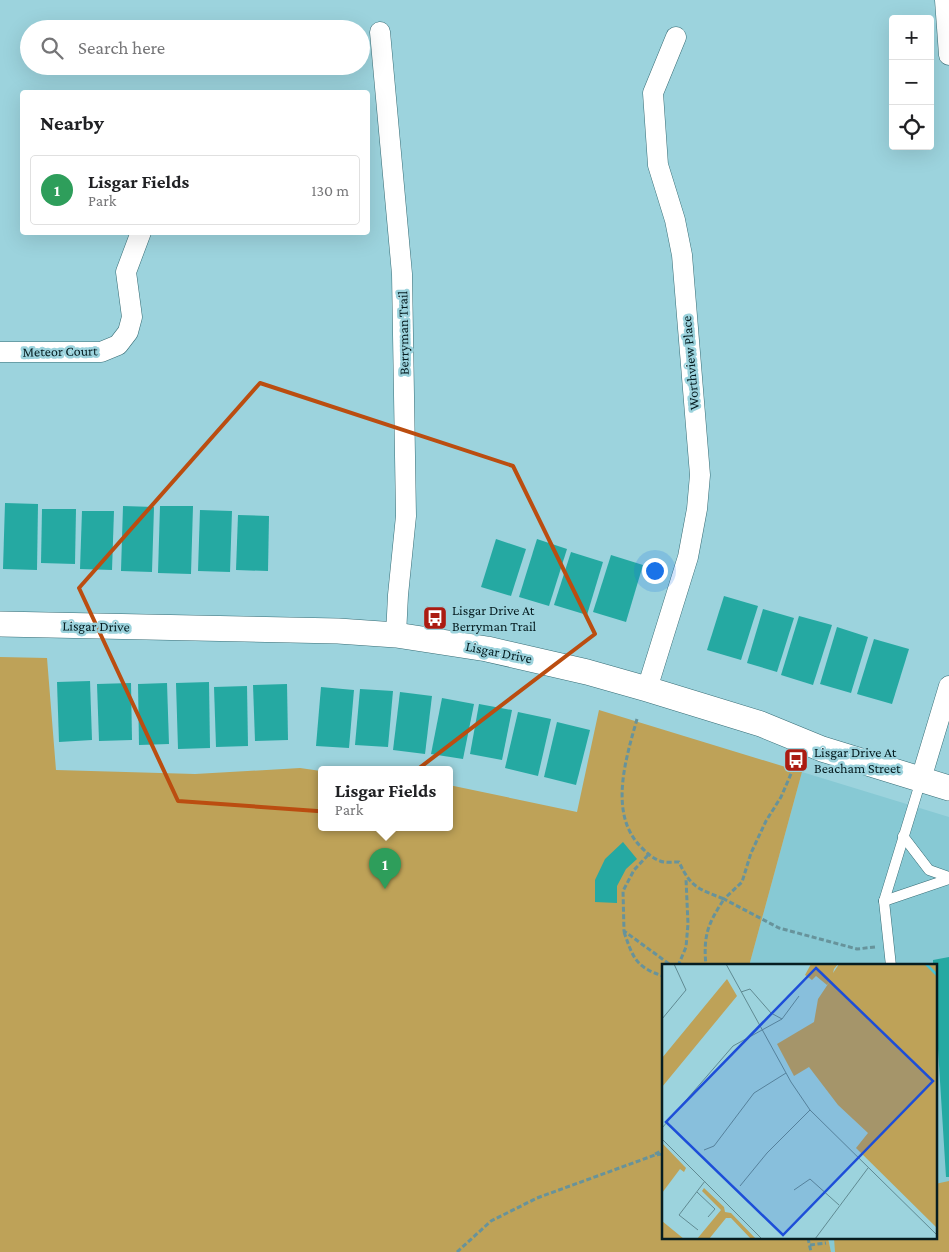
<!DOCTYPE html>
<html lang="en">
<head>
<meta charset="utf-8">
<style>
  body { margin:0; font-family:"Crimson Pro",serif; background:#f6f6f6; color:#202124 }
  .controls { position:absolute; right:15px; top:15px; display:grid; overflow:hidden; border-radius:5px; box-shadow:0 5px 20px #0002 }
  .controls button { width:45px; height:45px; display:grid; place-items:center; padding:0; border:0; border-bottom:1px solid #e0e0e0; background:#fff; color:#202124; font:25px sans-serif }
  .you { position:absolute; left:654px; top:570px; width:18px; height:18px; margin:-12px; border:4px solid #fff; border-radius:50%; background:#1a73e8; box-shadow:0 0 0 8px #1a73e833 }
  .badge { display:grid; place-items:center; width:32px; height:32px; border-radius:50%; background:#db2777; color:#fff; font-size:16px; font-weight:700 }
  .pin { position:absolute; translate:-50% -41px; filter:drop-shadow(0 1px 2px #0008) }
  .pin::after { content:''; position:absolute; top:26px; width:18px; height:15px; background:inherit; clip-path:polygon(0 0,100% 0,50% 100%) }
  .popup { position:absolute; left:318px; top:766px; width:135px; height:65px; box-sizing:border-box; display:grid; place-content:center; border-radius:5px; background:#fff; filter:drop-shadow(0 1px 4px #0005); font-size:16px; white-space:nowrap; color:#757577 }
  .popup b { font-size:19px; color:#202124 }
  .popup::after { content:''; position:absolute; left:50%; top:100%; margin-left:-10px; border:10px solid transparent; border-top-color:#fff }
  .list { margin:0; padding:0; list-style:none }
  h2 { display:flex; justify-content:space-between; align-items:center; height:65px; margin:0; padding:0 20px; font-size:21px }
  h2 small { font-size:16px; font-weight:400; color:#757577 }
  .list li { display:grid; grid-template-columns:32px 1fr auto; gap:15px; align-items:center; box-sizing:border-box; height:70px; margin:0 10px 10px; padding:0 10px; border:1px solid #e0e0e0; border-radius:5px }
  .list b { display:block; font-size:19px; white-space:nowrap }
  .list p { margin:0; font-size:16px; white-space:nowrap; color:#757577 }
  .list em { font-size:16px; font-style:normal; color:#757577 }
  .icon { flex:none; width:28px; height:28px; fill:none; stroke:currentColor; stroke-width:2; stroke-linecap:round; stroke-linejoin:round }
  .map { position:relative; flex:none; width:949px; height:1252px; overflow:hidden }
  .search { position:absolute; background:#fff; box-shadow:0 5px 20px #0002; left:20px; top:20px; width:350px; height:55px; display:flex; align-items:center; gap:12px; box-sizing:border-box; padding:0 18px; border-radius:28px; color:#757577; font-size:19px }
  .panel { position:absolute; background:#fff; box-shadow:0 5px 20px #0002; left:20px; top:90px; width:350px; height:145px; border-radius:5px }
  .map>svg:first-child { display:block }
</style>
</head>
<body>
<div class="map">
<svg width="949" height="1252" viewBox="0 0 949 1252">
  <rect width="100%" height="100%" fill="#9cd3dd"/>
  <path fill="#87c9d4" d="M802,772L949,817V1252H831L828,1238H935V966H749Z"/>
  <g fill="#bea258">
    <path d="M0,657L47,658L56,770L195,774L300,768L321,771V828H449V785L577,812L599,710L802,772L749,966H663V1238H828L831,1252H0Z"/>
    <path d="M949,1181V1252H835L834,1238H935V1184Z"/>
  </g>
  <g fill="#25a9a2">
    <path d="M5,503L38,504L37,570L3,569Z"/>
    <path d="M123,506L154,507L152,572L121,571Z"/>
    <path d="M160,506H193L191,574L158,573Z"/>
    <path d="M42,509H76L75,564L41,563Z"/>
    <path d="M200,510L232,511L230,572L198,571Z"/>
    <path d="M82,511H114L112,570L80,569Z"/>
    <path d="M238,515L269,516L268,571L236,570Z"/>
    <path d="M496,539L526,549L511,596L481,587Z"/>
    <path d="M537,539L567,549L549,606L519,597Z"/>
    <path d="M571,552L603,562L587,615L554,605Z"/>
    <path d="M611,555L643,565L626,622L593,612Z"/>
    <path d="M724,596L758,606L741,660L707,650Z"/>
    <path d="M763,609L794,618L777,672L747,663Z"/>
    <path d="M799,616L832,625L813,685L781,675Z"/>
    <path d="M837,627L868,637L851,693L820,684Z"/>
    <path d="M874,639L909,649L892,704L857,694Z"/>
    <path d="M90,681L92,740L59,742L57,682Z"/>
    <path d="M209,682L210,748L178,749L176,683Z"/>
    <path d="M131,683L132,740L99,741L97,684Z"/>
    <path d="M167,683L169,744L139,745L138,684Z"/>
    <path d="M287,684L288,740L255,741L253,685Z"/>
    <path d="M247,686L248,746L216,747L214,687Z"/>
    <path d="M321,687L354,690L349,748L316,746Z"/>
    <path d="M360,689L393,691L388,747L355,745Z"/>
    <path d="M400,692L432,696L425,754L393,750Z"/>
    <path d="M442,698L474,704L463,759L431,754Z"/>
    <path d="M479,704L512,710L502,760L470,754Z"/>
    <path d="M518,712L551,719L538,776L505,768Z"/>
    <path d="M557,722L590,730L576,785L544,777Z"/>
    <path d="M623,842L637,859L626,869L617,886V903L595,902V880L605,859Z"/>
    <path d="M949,957V1177H946L935,1001V966H933V960Z"/>
  </g>
  <g fill="none" stroke-linecap="round" stroke-linejoin="round">
    <defs>
      <g id="service">
        <path d="M903,836L929,870L949,877"/>
        <path d="M884,901L921,780"/>
        <path d="M891,966L884,901L949,879"/>
      </g>
      <g id="minor">
        <path d="M945,0L949,55"/>
        <path d="M380,32L402,274L406,516L398,595L396,635"/>
        <path d="M0,352H101L118,345L128,332L132,317L126,272L141,232"/>
        <path d="M647,689L688,557L697,509L700,475L682,255L675,220L658,165L653,93L676,37"/>
        <path d="M921,779L949,686"/>
      </g>
      <path id="tertiary" d="M0,624L338,631L396,635L487,649L587,672L647,689L761,724L822,749L949,788"/>
    </defs>
    <use href="#service" stroke="#366c75" stroke-width="11"/>
    <use href="#minor" stroke="#366c75" stroke-width="21"/>
    <use href="#tertiary" stroke="#366c75" stroke-width="26"/>
    <g stroke="#67939b" stroke-width="3" stroke-dasharray="5 2.5" stroke-linecap="butt">
      <path d="M637,719C626,758 608,814 641,847C647,853 652,858 660,861C665,863 673,862 679,862C691,888 699,889 724,899C708,924 703,935 706,966"/>
      <path d="M794,767L781,797L766,821L751,853L742,882L724,899L779,928L857,949L875,947"/>
      <path d="M648,855L634,870L623,891L624,931L672,966"/>
      <path d="M624,932C633,957 635,967 663,976"/>
      <path d="M678,966L686,947L688,924L686,879"/>
      <path d="M655,1154L663,1150"/>
      <path d="M808,1238L811,1252"/>
      <path d="M810,1245L826,1243"/>
      <path d="M457,1252L491,1221L537,1198L655,1155L663,1154"/>
    </g>
    <use href="#service" stroke="#fff" stroke-width="10"/>
    <use href="#minor" stroke="#fff" stroke-width="20"/>
    <use href="#tertiary" stroke="#fff" stroke-width="25"/>
  </g>
  <path fill="none" stroke="#bb4d10" stroke-width="4" stroke-linejoin="round" d="M260,383L513,466L595,634L359,814L178,801L79,588Z"/>
  <defs>
    <symbol id="bus-square" viewBox="-11 -11 22 22"><rect x="-9" y="-9" width="18" height="18" rx="4" fill="#ab1b11" stroke="#9cd3dd"/><path d="M-5-6H5V4H4V6H2V4H-2V6H-4V4H-5ZM-3.5-4V0h7V-4ZM-3.5 1.2v1.5H-2V1.2ZM2 1.2v1.5H3.5V1.2Z" fill="#fff"/></symbol>
  </defs>
  <g fill-rule="evenodd">
    <use href="#bus-square" x="421" y="604" width="28" height="28"/>
    <use href="#bus-square" x="782" y="746" width="28" height="28"/>
  </g>
  <g text-anchor="middle" stroke-width="5" stroke-linejoin="round" paint-order="stroke">
    <g font-size="14" fill="#061d21" stroke="#9cd3dd">
      <text transform="translate(403 333) rotate(-91)" y="5">Berryman Trail</text>
      <text transform="translate(60 351) rotate(-1)" y="5">Meteor Court</text>
      <text transform="translate(690 363) rotate(-95)" y="5">Worthview Place</text>
      <text transform="translate(96 626) rotate(1)" y="5">Lisgar Drive</text>
      <text transform="translate(499 652) rotate(11)" y="5">Lisgar Drive</text>
    </g>
    <g font-size="14" fill="#061d21" stroke="#9cd3dd" text-anchor="start">
      <text x="452" y="615">Lisgar Drive At<tspan x="452" dy="16">Berryman Trail</tspan></text>
      <text x="814" y="757">Lisgar Drive At<tspan x="814" dy="16">Beacham Street</tspan></text>
    </g>
  </g>
  <g transform="translate(662 964)">
    <rect width="275" height="275" fill="#9cd3dd"/>
    <path d="M149,0H176L172,5L171,9L177,0H275V264L194,184L206,169L176,141L147,103L132,112L115,80L152,58L156,35L168,17L165,21L154,12L150,16L143,11ZM65,15L75,32L0,123V94ZM0,179L24,204L22,208L18,205L0,229ZM42,224L62,243L63,248L69,249L94,275H89L69,254H64L47,275H35L59,246L40,227ZM0,257L22,275H0Z" fill="#bea258"/>
    <path fill="none" stroke="#4bc2d5" stroke-width="2.5" d="M264,0L275,11"/>
    <path fill="none" stroke="#608a92" stroke-width="1" d="M64,0L129,118L148,146L275,271M79,28L88,25L109,49L120,55L137,32M0,55L24,26L12,0M0,164L71,82L120,55M0,175L100,275M42,186L52,182L92,129L124,109M78,222L105,189L148,146M132,226L148,215L177,241M35,228L53,245L46,253M36,266L17,251L43,217M153,275L206,204"/>
    <path fill="#1d4ed8" fill-opacity="0.15" stroke="#1d4ed8" stroke-width="2.5" d="M154,4L271,117L121,271L4,158Z"/>
    <rect width="275" height="275" fill="none" stroke="#061d21" stroke-width="2.5"/>
  </g>
</svg>
<div class="controls">
<button>+</button>
<button>−</button>
<button><svg class="icon" aria-label="locate" viewBox="0 0 24 24"><circle cx="12" cy="12" r="6"/><path d="M12 2v4M12 18v4M2 12h4M18 12h4"/></svg></button>
</div>
<div class="you"></div>
<div class="pin badge" style="left:385px;top:889px;background:#2e9e5b">1</div>
<div class="popup"><b>Lisgar Fields</b>Park</div>
<div class="search"><svg class="icon" aria-label="search" viewBox="0 0 24 24"><circle cx="10" cy="10" r="6"/><path d="M15 15l6 6"/></svg>Search here</div>
<section class="panel">
<h2>Nearby<small></small></h2>
<ul class="list">
<li><span class="badge" style="background:#2e9e5b">1</span><div><b>Lisgar Fields</b><p>Park</p></div><em>130 m</em></li>
</ul>
</section>
</div>
</body>
</html>
